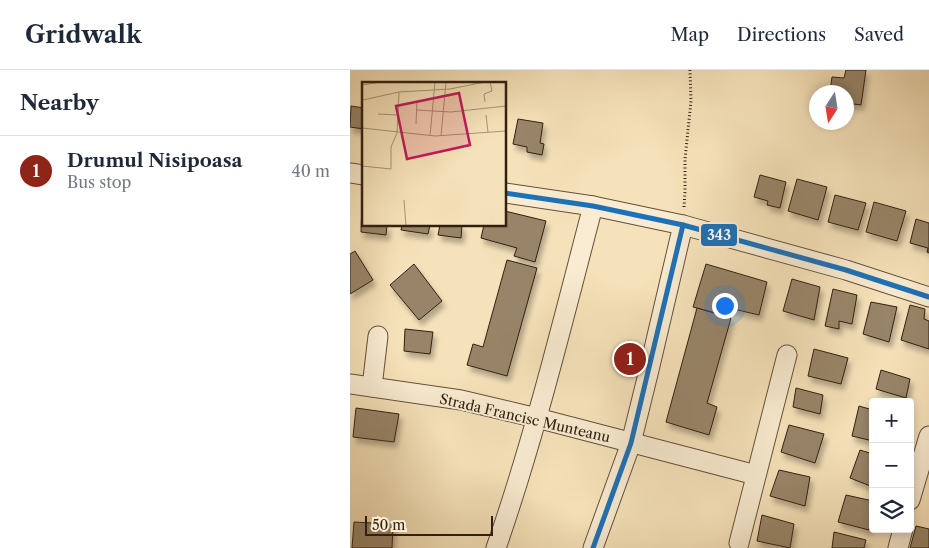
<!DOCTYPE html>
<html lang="en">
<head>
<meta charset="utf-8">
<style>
  body { margin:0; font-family:"Libre Caslon Text",serif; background:#f2f2f3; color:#1f2937 }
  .controls { position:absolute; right:15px; bottom:15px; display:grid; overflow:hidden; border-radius:5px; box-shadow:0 2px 8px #0003 }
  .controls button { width:45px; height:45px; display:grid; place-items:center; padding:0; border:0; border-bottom:1px solid #e0e1e3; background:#fff; color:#1f2937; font:25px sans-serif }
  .compass { position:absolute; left:459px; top:15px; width:45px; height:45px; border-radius:50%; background:#fff; box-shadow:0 2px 8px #0003; rotate:192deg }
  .scale { position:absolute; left:15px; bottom:12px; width:128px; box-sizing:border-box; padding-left:5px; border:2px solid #322011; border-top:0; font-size:14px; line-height:18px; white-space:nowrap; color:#322011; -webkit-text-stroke:4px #f9ecd2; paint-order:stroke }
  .you { position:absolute; left:374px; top:235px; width:18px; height:18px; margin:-12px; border:4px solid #fff; border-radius:50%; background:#1a73e8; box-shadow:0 0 0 8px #1a73e833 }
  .badge { display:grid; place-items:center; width:32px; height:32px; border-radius:50%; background:#8f2418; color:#fff; font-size:16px; font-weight:700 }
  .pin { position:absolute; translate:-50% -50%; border:2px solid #fff; box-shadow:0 1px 5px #0006 }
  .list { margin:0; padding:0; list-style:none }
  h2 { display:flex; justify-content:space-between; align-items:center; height:65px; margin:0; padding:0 20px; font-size:21px }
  h2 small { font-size:16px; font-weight:400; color:#747a83 }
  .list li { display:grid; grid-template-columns:32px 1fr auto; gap:15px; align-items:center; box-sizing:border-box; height:70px; padding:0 20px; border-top:1px solid #e0e1e3 }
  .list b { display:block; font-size:19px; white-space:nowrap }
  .list p { margin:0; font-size:16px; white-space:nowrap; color:#747a83 }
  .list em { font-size:16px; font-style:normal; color:#747a83 }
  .icon { flex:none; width:28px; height:28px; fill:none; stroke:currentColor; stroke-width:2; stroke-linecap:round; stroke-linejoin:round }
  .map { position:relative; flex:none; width:579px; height:478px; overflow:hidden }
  header { display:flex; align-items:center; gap:30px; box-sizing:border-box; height:70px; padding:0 25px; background:#fff; border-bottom:1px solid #e0e1e3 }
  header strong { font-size:24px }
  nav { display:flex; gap:28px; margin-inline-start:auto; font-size:18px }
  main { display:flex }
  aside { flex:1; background:#fff }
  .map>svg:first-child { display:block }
</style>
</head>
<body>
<header>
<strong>Gridwalk</strong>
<nav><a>Map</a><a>Directions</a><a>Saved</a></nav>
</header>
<main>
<aside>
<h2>Nearby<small></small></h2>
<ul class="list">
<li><span class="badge">1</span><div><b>Drumul Nisipoasa</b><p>Bus stop</p></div><em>40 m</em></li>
</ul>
</aside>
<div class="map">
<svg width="579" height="478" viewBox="0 0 579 478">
  <defs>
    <filter id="shadow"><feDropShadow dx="3" dy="5.5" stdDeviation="2.5" flood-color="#0004"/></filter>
  </defs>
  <rect width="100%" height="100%" fill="#f6e2ba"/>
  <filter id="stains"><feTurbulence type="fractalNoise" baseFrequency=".004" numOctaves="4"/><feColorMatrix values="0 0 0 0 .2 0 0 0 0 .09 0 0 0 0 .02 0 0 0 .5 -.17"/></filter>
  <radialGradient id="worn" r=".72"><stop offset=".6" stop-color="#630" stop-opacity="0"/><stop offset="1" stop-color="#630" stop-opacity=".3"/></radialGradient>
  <g fill="#988569" stroke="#322011" filter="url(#shadow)">
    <path d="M496,0H516L511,35L497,33V22H480L482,7L494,8Z"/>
    <path d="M1,36L14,38V59L0,57Z"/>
    <path d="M168,49L193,53L190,73L194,74L192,85L177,82V77L163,74Z"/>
    <path d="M410,105L436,112L430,138L417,135L418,131L404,127Z"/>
    <path d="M447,109L477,117L468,150L438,141Z"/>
    <path d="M485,125L516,133L508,160L478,152Z"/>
    <path d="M524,132L556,141L547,171L516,162Z"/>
    <path d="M12,133H14V155H37L36,165L11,162Z"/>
    <path d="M155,141L196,151L185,192L164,186L167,178L131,168L134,155H155Z"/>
    <path d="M566,149L579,153V183L577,182L578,178L560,173Z"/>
    <path d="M52,155H80L78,164L51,160Z"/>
    <path d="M90,155H112L111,168L88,165Z"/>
    <path d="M5,181L23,210L0,224V184Z"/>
    <path d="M157,190L187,198L157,306L117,295L123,274L133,277Z"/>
    <path d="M64,194L92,231L69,250L40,215Z"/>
    <path d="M356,194L417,212L409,245L375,237L373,245L343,237Z"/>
    <path d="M442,209L470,217L464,250L433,241Z"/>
    <path d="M483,219L507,225L502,254L489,251V259L475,256Z"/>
    <path d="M521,232L547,237L539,272L513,264Z"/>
    <path d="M560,235L575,239L574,249L579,251V279L551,270Z"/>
    <path d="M347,238L381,248L357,333L367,337L359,365L316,352Z"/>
    <path d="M55,259L83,262L80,284L54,281Z"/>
    <path d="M464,279L498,288L491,314L458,306Z"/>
    <path d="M531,300L560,309L556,328L526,319Z"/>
    <path d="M446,318L473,325L470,344L443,337Z"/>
    <path d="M509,336L523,340V371L502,366Z"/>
    <path d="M6,338L49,344L44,372L3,367Z"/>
    <path d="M439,355L474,364L465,393L431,382Z"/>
    <path d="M510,380L523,384V417L500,408Z"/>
    <path d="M429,400L460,407L455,436L420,426Z"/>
    <path d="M496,425L523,431V438L519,460L488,452Z"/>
    <path d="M412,445L444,454L440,478L407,471Z"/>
    <path d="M4,452L43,454L42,478H2Z"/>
    <path d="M566,456L579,459V478H560Z"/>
    <path d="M484,462L516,470L514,478H482Z"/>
  </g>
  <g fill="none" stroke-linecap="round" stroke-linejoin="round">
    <defs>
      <g id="minor">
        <path d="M0,103L14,105"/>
        <path d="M155,123L243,136L333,155L496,200L579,227"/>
        <path d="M0,314L111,330L187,348L406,405"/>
        <path d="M22,317L28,266"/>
        <path d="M560,430L579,366"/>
        <path d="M389,473L437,285"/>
        <path d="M146,478C185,366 213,250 243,136"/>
        <path d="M243,478L281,373L299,300L333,155"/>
        <path d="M548,478L553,459"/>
      </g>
    </defs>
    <use href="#minor" stroke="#63503b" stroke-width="21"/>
    <path stroke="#322011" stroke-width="3" stroke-dasharray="1 2.5" stroke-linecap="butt" d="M334,137L335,122V89L341,31L340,0"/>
    <use href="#minor" stroke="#f9ecd2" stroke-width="19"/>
    <defs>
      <g id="bus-1">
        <path d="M155,123L243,136L333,155L496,200L579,227"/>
        <path d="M243,478L281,373L333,155"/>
      </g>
    </defs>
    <use href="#bus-1" stroke="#f9ecd2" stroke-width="9"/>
    <use href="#bus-1" stroke="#1d71b8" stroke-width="5"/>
  </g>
  <g text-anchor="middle" stroke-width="4" stroke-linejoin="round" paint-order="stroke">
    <g font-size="14" fill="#322011" stroke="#f9ecd2">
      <text transform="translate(175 348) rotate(13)" y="5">Strada Francisc Munteanu</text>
    </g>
  </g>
  <g transform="translate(12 12)">
    <rect width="144" height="144" fill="#f6e2ba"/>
    <path fill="none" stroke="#a89476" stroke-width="1" d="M0,1V34M0,3L19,0M1,18L37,10L88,7L123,0M123,20L122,12L130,9L128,0M54,28L89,30L144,24M16,32L36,33M124,33L126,50M54,42L55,20M0,46L73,54L144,49M68,54L73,0M79,54L84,0M0,84L29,87V65L35,51L37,10M42,118L44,144"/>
    <path fill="#c2185b" fill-opacity="0.15" stroke="#c2185b" stroke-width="2.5" d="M97,11L108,63L45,77L34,24Z"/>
    <rect width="144" height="144" fill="none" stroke="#322011" stroke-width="2.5"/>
  </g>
  <rect stroke="#f9ecd2" stroke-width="2" x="350" y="153" width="38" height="24" rx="5" fill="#1d71b8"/>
  <g font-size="14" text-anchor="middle" font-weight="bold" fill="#fff">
    <text x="369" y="170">343</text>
  </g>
  <rect width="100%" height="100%" filter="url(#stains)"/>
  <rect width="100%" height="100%" fill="url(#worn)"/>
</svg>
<div class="controls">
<button>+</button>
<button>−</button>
<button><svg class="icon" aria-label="layers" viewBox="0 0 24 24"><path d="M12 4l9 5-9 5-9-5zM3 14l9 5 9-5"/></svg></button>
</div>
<svg class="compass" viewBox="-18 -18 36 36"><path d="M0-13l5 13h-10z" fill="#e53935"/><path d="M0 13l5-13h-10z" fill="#747a83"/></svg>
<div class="scale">50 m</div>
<div class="you"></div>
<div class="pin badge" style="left:280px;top:289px">1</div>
</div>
</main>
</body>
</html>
